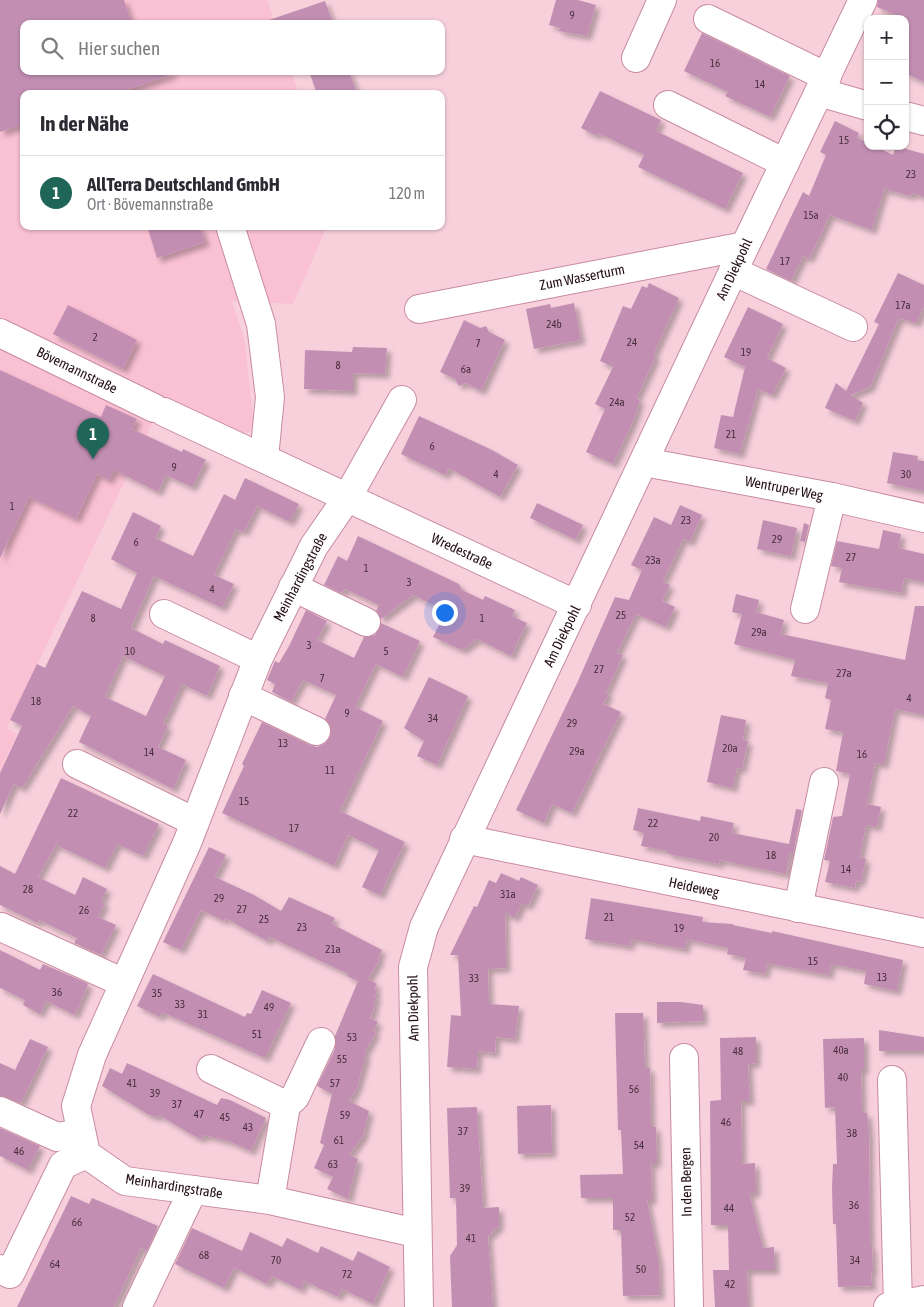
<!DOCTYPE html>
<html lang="de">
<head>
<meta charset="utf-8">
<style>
  body { margin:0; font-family:"Asap Condensed",sans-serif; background:#f2f2f3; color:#2b2b33 }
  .controls { position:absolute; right:15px; top:15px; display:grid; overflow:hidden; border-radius:10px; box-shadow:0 1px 4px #0004 }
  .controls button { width:45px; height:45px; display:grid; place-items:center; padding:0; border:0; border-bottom:1px solid #e1e1e2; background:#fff; color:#2b2b33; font:25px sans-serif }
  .you { position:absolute; left:444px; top:612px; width:18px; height:18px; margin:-12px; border:4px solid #fff; border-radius:50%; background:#1a73e8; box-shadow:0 0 0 8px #1a73e833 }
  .badge { display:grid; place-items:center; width:32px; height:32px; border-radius:50%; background:#206658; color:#fff; font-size:16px; font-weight:700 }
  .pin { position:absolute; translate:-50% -41px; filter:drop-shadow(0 1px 2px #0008) }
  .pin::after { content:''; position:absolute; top:26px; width:18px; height:15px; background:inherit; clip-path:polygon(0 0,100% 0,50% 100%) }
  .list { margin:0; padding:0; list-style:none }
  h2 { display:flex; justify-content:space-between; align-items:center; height:65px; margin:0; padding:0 20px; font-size:21px }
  h2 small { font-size:16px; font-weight:400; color:#7c7c81 }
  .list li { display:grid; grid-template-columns:32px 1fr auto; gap:15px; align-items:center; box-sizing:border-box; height:75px; padding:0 20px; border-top:1px solid #e1e1e2 }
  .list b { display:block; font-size:19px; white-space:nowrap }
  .list p { margin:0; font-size:16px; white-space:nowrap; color:#7c7c81 }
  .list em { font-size:16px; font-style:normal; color:#7c7c81 }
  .icon { flex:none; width:28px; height:28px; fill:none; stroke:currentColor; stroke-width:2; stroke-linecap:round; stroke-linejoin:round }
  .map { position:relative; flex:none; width:924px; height:1307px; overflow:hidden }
  .search { position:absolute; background:#fff; box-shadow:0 1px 4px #0004; left:20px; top:20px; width:425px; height:55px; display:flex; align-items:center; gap:12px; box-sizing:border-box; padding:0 18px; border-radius:10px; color:#7c7c81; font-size:19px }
  .panel { position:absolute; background:#fff; box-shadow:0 1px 4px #0004; left:20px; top:90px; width:425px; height:140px; border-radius:10px }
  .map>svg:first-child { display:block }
</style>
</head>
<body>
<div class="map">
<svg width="924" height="1307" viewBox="0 0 924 1307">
  <defs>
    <filter id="shadow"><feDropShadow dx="4.5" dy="4.5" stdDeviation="2.5" flood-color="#0004"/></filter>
  </defs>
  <rect width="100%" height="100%" fill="#f7d0dc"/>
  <path fill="#fac0d3" d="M0,0H267L275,24H24V71H291L299,94H24V226H327L293,304L232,301L245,342L254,430L233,437L162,403L7,728L17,734L0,771Z"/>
  <g fill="#c28fb3" fill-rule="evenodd" filter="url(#shadow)">
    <path d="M0,0H124L132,24H24V71H172L173,74L115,94H24V124L0,132Z"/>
    <path d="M556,0H578L596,5L587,36L559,31L560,28L549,25Z"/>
    <path d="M878,0H924V82L905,73V19L877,7Z"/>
    <path d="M325,1L333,24H267L266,21Z"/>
    <path d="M702,33L790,76L770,117L725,96L728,92L684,71Z"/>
    <path d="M309,71H349L357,94H317Z"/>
    <path d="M600,91L661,120L656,131L743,173L725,209L638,167L644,155L598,133L597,136L581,128Z"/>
    <path d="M835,121L859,133L857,138L868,143V146H874L893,155L896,146L924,154V197L912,193L911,196L884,189L872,230L830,215L809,259L803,256L791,281L766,269L803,192L809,196L826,155L820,152Z"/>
    <path d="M147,226H200L205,242L157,258Z"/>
    <path d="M898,273L924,285V307L916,323L899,318L870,387L851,395L863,403L855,421L825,408L836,383L846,391L879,324L874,322Z"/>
    <path d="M649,283L679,298L653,355L656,356L636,399L640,400L633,421L613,464L586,452L605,409L595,404L613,367L600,361L623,306L631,309L642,286L647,288Z"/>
    <path d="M574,303L581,340L534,349L526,309L550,304L551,308Z"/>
    <path d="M68,305L137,340L123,369L53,334Z"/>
    <path d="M748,307L783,324L767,358L786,368L772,395L758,389L740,454L714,448L721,415L733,417L745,367L724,357Z"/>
    <path d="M464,320L480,328L486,326L489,332L505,340L481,391L465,383L459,386L455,379L440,372Z"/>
    <path d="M353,347L387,348L385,374L353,373V391L304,389L305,350L352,352Z"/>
    <path d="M0,370L101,417L106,405L137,419L132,429L182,452L183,449L206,460L192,487L166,475L158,492L114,470L109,480L97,474L76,519L29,497L0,558Z"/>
    <path d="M419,416L492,450L518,465L500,497L449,468L445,475L401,454Z"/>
    <path d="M893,452L918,456L917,460L924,461V491L887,483Z"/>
    <path d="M245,478L299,504L290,522L257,506L244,532L236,529L214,575L234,584L222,608L154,576L131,628L163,644L165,640L220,666L207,696L182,684L163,724L168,726L158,747L186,760L173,789L79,742L91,716L73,706L22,788L14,784L0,814V773L22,726L10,720L37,664L45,668L82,591L121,609L137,573L111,559L133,512L161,526L155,538L193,556L224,494L235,500ZM123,656L165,676L146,716L105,697Z"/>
    <path d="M537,503L583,525L576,540L530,518Z"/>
    <path d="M680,505L702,515L690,542L683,539L663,582L670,585L662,601L675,607L666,627L636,614L617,653L623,655L606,693L609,694L603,704L621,712L572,813L552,804L544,823L516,810L578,681L615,597L629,600L642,570L631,565L654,517L671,525Z"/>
    <path d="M763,520L797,528L791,556L757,549Z"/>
    <path d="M804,523L809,525L805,542L800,541Z"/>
    <path d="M883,530L901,534L899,548L924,554V582L904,578L902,593L839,582L842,568L831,566L837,541L879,549Z"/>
    <path d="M358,536L459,584L462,590L483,600L485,596L515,610L512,616L527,623L511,656L477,639L462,650L433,637L446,611L413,595L381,619L376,611L379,605L345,589L342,593L324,585L338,556L347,561Z"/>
    <path d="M736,594L759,600L756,612L784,620L781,634L905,660L915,606H924V715L895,709L884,764L875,763L867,804L881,807L877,827L866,825L860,857L866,859L861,882L856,881L855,888L825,882L830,861L824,860L833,817L842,816L850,774L836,771L843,732L825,729L831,700L825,698L828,683L791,676L795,660L734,644L742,614L732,612Z"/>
    <path d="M306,610L327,621L317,640L354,658L364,637L375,635L381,623L420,641L403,677L376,664L355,707L383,721L340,811L405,842L380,895L362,887L379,850L348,835L334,866L222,813L244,766L242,764L262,722L310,745L317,747L324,744L330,737L331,729L325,719L336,695L303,680L291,702L272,692L275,684L267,680L275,661L279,663L289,646Z"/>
    <path d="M429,677L468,696L437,765L417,756L424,741L404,728Z"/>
    <path d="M721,715L746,720L743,740L748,741L742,769L737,768L733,788L707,782Z"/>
    <path d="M61,778L159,824L143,856L117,844L105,868L56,845L38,877L75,895L83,877L107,889L101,901L105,903L98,917L116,925L101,955L74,943L77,938L39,920L38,923L0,905V866L15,874Z"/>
    <path d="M638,808L700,821L701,816L734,823L732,833L789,844L796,809L802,810L793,854L790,853L786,874L720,860L719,864L668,854V851L641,846L644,833L633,830Z"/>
    <path d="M209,847L226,855L215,877L254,895L281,911L289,897L335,918L332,924L382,950L378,958L380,959L368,979L377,984L374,989L377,991L374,996L377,998L373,1005L375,1006L370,1018L378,1022L373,1031L376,1032L364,1054L366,1055L357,1088L349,1101L369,1111L363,1136L349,1155L358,1159L348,1199L327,1189L333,1177L314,1168L324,1145L320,1143L332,1094L317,1086L335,1049V1036L358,981L347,976L348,974L270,937L267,941L225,918L224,921L201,910L181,950L163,942Z"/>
    <path d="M501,873L519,881L521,877L538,885L528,906L522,903L515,918L505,913L506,968L488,969L489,1004L519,1006L515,1039L496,1037L495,1053L478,1051L477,1069L447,1067L451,1015L461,1016L458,955H450L474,906L477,907L489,880L496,883Z"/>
    <path d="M591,898L703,917L702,922L733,924V925L772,933V931L903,960L897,991L864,984L866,971L831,964L829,975L767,963L765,974L743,970L746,958L727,954L728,948L687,939L685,949L631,939L630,946L585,939Z"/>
    <path d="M0,950L40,970L43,964L87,983L88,985L75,1015L46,1001L40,1014L23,1005L25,1000L0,988Z"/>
    <path d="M153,974L245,1017L247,1013L251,1014L262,990L291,1003L265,1058L162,1012L160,1017L137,1006Z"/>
    <path d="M657,1002H681L703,1005V1021L657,1023Z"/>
    <path d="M615,1013H643L645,1068H650L651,1127H656L657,1163H651L652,1200H647L659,1263L660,1295L623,1296L621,1230H613V1198H581L580,1175L623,1174L621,1130H618Z"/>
    <path d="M879,1030L924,1037V1051H879Z"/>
    <path d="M756,1037V1063L748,1064L750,1101H741L742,1164L755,1163L756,1193H749L763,1248L774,1247L775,1270H747L748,1307H715L713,1270H729L728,1225H711L710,1101L721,1100L720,1038Z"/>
    <path d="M864,1038V1070H861L862,1113H867L869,1133L870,1246H872L873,1272H871L872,1286L838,1287L836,1224H833L832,1188L833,1164H837L835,1107L825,1108L823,1039Z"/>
    <path d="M30,1039L48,1047L21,1103L0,1096V1063L15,1070Z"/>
    <path d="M127,1063L217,1105L221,1098L230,1100L266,1118L251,1151L228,1141L204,1135L202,1139L194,1136L159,1115L158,1117L149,1115L102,1086L110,1068L122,1074Z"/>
    <path d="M551,1105L552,1153L518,1154L517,1106Z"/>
    <path d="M477,1107L483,1208L499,1207V1226L488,1236L493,1307H452L450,1256L457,1245L456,1198H450L447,1108Z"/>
    <path d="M0,1128L40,1146L28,1170L0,1156Z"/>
    <path d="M71,1196L89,1204L92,1198L158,1226L147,1251L141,1248L140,1250L114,1307H17Z"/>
    <path d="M192,1228L242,1251L250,1232L282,1247L287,1238L318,1253L321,1246L353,1261L358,1251L390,1267L373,1304L342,1289L338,1297L304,1281L301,1290L272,1276L267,1284L234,1268L224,1288L175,1264Z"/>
  </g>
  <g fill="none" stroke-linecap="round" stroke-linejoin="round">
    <defs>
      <g id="minor">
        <path d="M708,19L827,77"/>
        <path d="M636,58L662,0"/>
        <path d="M819,92L868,106"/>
        <path d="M668,105L785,163"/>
        <path d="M905,116L924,121"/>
        <path d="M230,226L261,324L270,397L264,458"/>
        <path d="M733,271L853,327"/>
        <path d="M419,309L745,246"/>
        <path d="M0,333L154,408"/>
        <path d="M402,400L347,498L314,546L258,659L187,843L92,1055L76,1106L86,1154L125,1181L270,1200L416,1233"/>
        <path d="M164,412L577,605"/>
        <path d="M644,462L832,497L924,518"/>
        <path d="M293,587L366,622"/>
        <path d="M805,609L832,497"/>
        <path d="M164,614L258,659"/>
        <path d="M243,696L316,731"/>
        <path d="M77,764L195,822"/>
        <path d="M464,839L924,933"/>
        <path d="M798,908L824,782"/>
        <path d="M1,927L124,983"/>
        <path d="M684,1058L689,1307"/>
        <path d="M211,1069L286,1105L270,1200"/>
        <path d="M892,1080L898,1305"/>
        <path d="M286,1105L295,1097L321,1042"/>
        <path d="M0,1111L57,1137L81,1133"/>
        <path d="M0,1269L10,1274L63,1165L86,1154"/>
        <path d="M137,1307L193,1190"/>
        <path d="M419,1307L413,967L424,927L745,246L863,0"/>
        <path d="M888,1307L924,1300"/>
      </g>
    </defs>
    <use href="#minor" stroke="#c88ba0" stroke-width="30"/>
    <use href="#minor" stroke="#fff" stroke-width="28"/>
  </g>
  <g text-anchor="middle" stroke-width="4" stroke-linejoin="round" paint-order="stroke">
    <g font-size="11" fill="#4a2d3c">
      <text x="572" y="19">9</text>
      <text x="715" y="67">16</text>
      <text x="760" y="88">14</text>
      <text x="844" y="144">15</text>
      <text x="911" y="178">23</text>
      <text x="811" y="219">15a</text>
      <text x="785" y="265">17</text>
      <text x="903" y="309">17a</text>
      <text x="554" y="328">24b</text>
      <text x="95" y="341">2</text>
      <text x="632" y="346">24</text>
      <text x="478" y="347">7</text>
      <text x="746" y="356">19</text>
      <text x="338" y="369">8</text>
      <text x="466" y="373">6a</text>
      <text x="617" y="406">24a</text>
      <text x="731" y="438">21</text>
      <text x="432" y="450">6</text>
      <text x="174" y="471">9</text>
      <text x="496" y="478">4</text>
      <text x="906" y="478">30</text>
      <text x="12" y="510">1</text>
      <text x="686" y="524">23</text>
      <text x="777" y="543">29</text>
      <text x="136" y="546">6</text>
      <text x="851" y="561">27</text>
      <text x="653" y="564">23a</text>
      <text x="366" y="572">1</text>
      <text x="409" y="586">3</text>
      <text x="212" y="593">4</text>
      <text x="621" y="619">25</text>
      <text x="93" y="622">8</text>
      <text x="482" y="622">1</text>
      <text x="759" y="636">29a</text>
      <text x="309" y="649">3</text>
      <text x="130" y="655">10</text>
      <text x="386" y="655">5</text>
      <text x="599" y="673">27</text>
      <text x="844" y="677">27a</text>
      <text x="322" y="682">7</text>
      <text x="909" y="702">4</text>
      <text x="36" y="705">18</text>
      <text x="347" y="717">9</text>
      <text x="433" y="722">34</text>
      <text x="572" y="727">29</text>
      <text x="283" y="747">13</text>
      <text x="730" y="752">20a</text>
      <text x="577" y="755">29a</text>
      <text x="149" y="756">14</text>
      <text x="862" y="758">16</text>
      <text x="330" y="774">11</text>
      <text x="244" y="805">15</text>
      <text x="73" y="817">22</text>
      <text x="653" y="827">22</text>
      <text x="294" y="832">17</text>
      <text x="714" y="841">20</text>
      <text x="771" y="859">18</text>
      <text x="846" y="873">14</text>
      <text x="28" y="893">28</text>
      <text x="508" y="898">31a</text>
      <text x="219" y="902">29</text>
      <text x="242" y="913">27</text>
      <text x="84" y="914">26</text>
      <text x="609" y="921">21</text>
      <text x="264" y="923">25</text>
      <text x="302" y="931">23</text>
      <text x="679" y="932">19</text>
      <text x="333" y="953">21a</text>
      <text x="813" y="965">15</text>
      <text x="882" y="981">13</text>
      <text x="474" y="982">33</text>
      <text x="57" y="996">36</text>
      <text x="157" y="997">35</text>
      <text x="180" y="1008">33</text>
      <text x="269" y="1011">49</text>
      <text x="203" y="1018">31</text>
      <text x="257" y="1038">51</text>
      <text x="352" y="1041">53</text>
      <text x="841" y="1054">40a</text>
      <text x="738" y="1055">48</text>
      <text x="342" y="1063">55</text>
      <text x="843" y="1081">40</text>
      <text x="132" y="1087">41</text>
      <text x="335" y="1087">57</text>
      <text x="634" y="1093">56</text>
      <text x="155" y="1097">39</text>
      <text x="177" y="1108">37</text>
      <text x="199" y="1118">47</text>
      <text x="345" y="1119">59</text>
      <text x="225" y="1121">45</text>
      <text x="726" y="1126">46</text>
      <text x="248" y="1131">43</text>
      <text x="463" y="1135">37</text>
      <text x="852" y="1137">38</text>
      <text x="339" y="1144">61</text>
      <text x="639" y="1149">54</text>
      <text x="19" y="1155">46</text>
      <text x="333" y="1168">63</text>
      <text x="465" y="1192">39</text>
      <text x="854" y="1209">36</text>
      <text x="729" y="1212">44</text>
      <text x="630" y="1221">52</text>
      <text x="77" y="1226">66</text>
      <text x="471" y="1242">41</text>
      <text x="204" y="1259">68</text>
      <text x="276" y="1264">70</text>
      <text x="855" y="1264">34</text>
      <text x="55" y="1268">64</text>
      <text x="641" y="1273">50</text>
      <text x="347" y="1278">72</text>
      <text x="730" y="1288">42</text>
    </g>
    <g font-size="14" fill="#220c15" stroke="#fdfdfd">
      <text transform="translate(734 269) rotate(-65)" y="5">Am Diekpohl</text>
      <text transform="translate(582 277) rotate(-11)" y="5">Zum Wasserturm</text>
      <text transform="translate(77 370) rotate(26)" y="5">Bövemannstraße</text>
      <text transform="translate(784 488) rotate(11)" y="5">Wentruper Weg</text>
      <text transform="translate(462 551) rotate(25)" y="5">Wredestraße</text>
      <text transform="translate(300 577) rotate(-62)" y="5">Meinhardingstraße</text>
      <text transform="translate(562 636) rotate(-64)" y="5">Am Diekpohl</text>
      <text transform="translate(694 887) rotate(12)" y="5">Heideweg</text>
      <text transform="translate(413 1008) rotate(-91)" y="5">Am Diekpohl</text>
      <text transform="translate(686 1182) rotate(-91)" y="5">In den Bergen</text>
      <text transform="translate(174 1186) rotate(9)" y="5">Meinhardingstraße</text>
    </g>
  </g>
</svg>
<div class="controls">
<button>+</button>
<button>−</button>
<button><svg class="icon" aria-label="locate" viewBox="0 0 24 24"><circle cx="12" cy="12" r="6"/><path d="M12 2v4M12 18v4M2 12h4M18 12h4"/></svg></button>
</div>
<div class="you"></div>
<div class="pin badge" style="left:93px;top:459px">1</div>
<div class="search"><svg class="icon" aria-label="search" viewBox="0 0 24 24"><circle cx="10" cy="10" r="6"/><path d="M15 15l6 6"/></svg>Hier suchen</div>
<section class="panel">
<h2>In der Nähe<small></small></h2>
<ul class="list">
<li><span class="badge">1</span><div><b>AllTerra Deutschland GmbH</b><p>Ort · Bövemannstraße</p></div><em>120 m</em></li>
</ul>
</section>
</div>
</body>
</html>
